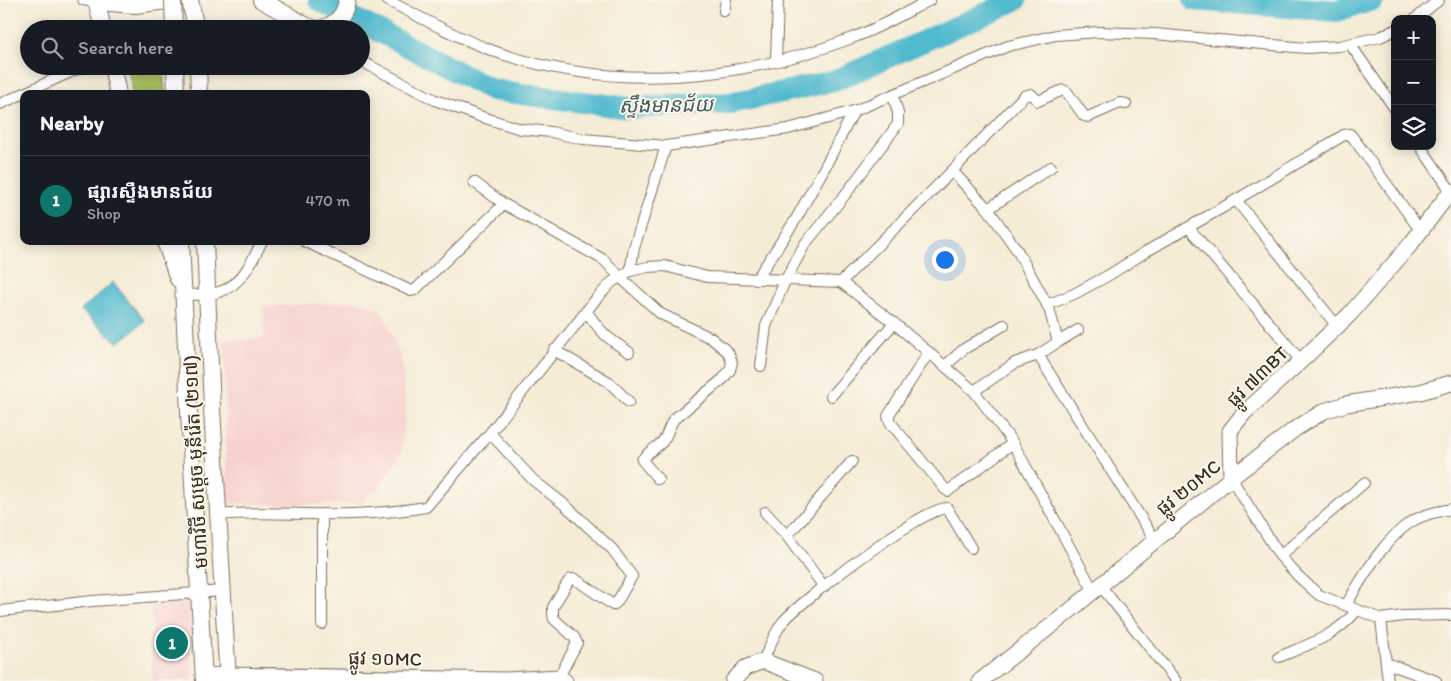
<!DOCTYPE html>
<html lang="en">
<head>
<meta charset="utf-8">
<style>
  body { margin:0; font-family:Itim,"Noto Sans Khmer",sans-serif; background:#242831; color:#f1f3f6 }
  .controls { position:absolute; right:15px; top:15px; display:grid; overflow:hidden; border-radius:10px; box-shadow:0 2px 12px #0003 }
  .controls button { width:45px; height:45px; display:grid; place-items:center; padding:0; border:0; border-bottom:1px solid #363941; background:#171b24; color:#f1f3f6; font:25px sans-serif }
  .you { position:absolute; left:944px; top:259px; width:18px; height:18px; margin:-12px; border:4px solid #fff; border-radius:50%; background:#1a73e8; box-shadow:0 0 0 8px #1a73e833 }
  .badge { display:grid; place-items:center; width:32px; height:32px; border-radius:50%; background:#0f766e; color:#fff; font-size:16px; font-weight:700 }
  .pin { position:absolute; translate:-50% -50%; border:2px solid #fff; box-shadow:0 1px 5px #0006 }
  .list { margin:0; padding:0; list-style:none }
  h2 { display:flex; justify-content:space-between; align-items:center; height:65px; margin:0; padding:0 20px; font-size:21px }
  h2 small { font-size:16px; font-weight:400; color:#9ea1a6 }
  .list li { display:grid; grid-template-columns:32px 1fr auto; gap:15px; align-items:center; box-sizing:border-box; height:90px; padding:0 20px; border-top:1px solid #363941 }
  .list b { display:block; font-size:19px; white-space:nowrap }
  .list p { margin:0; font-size:16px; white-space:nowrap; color:#9ea1a6 }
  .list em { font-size:16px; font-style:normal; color:#9ea1a6 }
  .icon { flex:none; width:28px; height:28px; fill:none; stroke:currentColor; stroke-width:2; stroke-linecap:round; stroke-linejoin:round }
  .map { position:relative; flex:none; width:1451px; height:681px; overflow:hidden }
  .search { position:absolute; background:#171b24; box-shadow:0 2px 12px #0003; left:20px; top:20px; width:350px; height:55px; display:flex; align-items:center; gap:12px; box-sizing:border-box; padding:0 18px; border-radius:28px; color:#9ea1a6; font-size:19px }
  .panel { position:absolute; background:#171b24; box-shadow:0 2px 12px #0003; left:20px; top:90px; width:350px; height:155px; border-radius:10px }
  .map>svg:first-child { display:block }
</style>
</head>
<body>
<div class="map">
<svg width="1451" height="681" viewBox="0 0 1451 681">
  <rect width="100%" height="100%" fill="#fbf7ec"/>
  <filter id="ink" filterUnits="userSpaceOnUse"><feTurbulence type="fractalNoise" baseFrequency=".02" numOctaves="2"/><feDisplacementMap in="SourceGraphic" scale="10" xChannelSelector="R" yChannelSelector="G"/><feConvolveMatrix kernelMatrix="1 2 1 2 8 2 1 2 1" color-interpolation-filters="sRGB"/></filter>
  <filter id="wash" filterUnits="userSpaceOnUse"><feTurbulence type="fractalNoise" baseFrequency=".0096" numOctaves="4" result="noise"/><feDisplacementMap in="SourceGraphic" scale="20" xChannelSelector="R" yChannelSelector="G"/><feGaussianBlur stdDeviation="1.12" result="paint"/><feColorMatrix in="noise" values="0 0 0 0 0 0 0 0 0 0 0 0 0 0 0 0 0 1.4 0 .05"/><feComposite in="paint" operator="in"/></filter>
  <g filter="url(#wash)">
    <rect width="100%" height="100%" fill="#f5ecd6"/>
    <g fill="#f7d0cc">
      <path d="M354,301L382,310L401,359L406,406L401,453L379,490L369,493L363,504H227L224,341L265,338L263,307H265Z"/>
      <path d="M189,601L193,681H152L151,605Z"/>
    </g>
    <path fill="#a7bd61" stroke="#717440" d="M128,66H163L165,94H132Z"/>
    <path fill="#51bace" stroke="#467276" d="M113,282L145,321L118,343L81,310Z"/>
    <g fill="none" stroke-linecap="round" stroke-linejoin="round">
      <g stroke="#51bace" stroke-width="22">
        <path d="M319,0L492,90L628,108L731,103L834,81L1016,0"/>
        <path d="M1194,0L1336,11L1373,0"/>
      </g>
    </g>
  </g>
  <g filter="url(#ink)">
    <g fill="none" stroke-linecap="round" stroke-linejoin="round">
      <defs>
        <g id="street">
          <path d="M83,0L97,2"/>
          <path d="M387,0C423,19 458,38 496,52C612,92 739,81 852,38C879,28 905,13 930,0"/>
          <path d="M724,11L726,0"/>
          <path d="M1415,19L1439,0"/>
          <path d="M1350,44L1395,109"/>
          <path d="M361,61L435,100L482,117L521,129L551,132L583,139L666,146L788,129L854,111L1008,46L1056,35L1099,32L1155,34L1306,48L1339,46L1380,37L1395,30"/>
          <path d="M776,61L778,0"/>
          <path d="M0,104L84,66"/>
          <path d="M1420,146L1451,191"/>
          <path d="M952,171L988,209L1017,250L1049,308L1058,342L1038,355L1015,363L974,391"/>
          <path d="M474,182L504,204L604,260L620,277L661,314L711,338L728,352L732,362L730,370L723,379L674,419C669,426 668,434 663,441C657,448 647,452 642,460L658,479"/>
          <path d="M1236,200L1337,326"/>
          <path d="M988,209L1051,167"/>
          <path d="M1189,228L1301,361"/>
          <path d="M304,241L411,291L415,290L504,204"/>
          <path d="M630,271L634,248L666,146"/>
          <path d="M756,280L796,219L827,163L854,111"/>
          <path d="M841,282L952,171L1024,96L1031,94L1038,101L1063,90L1067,92L1084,116L1088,117L1120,103L1126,104"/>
          <path d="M183,295C195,294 209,296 219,292C241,286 253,260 262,241"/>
          <path d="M1047,305L1074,294L1109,275L1147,251L1236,200L1344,135L1350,134L1354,139L1420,230"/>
          <path d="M586,311C602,333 605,337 629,352"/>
          <path d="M1058,342L1078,330"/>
          <path d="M554,350L609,382L629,402"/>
          <path d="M929,352L888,416L890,422L945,489L948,491L1013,443"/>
          <path d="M1038,355L1155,540"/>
          <path d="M946,365L964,349L1004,325"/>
          <path d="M761,366L766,326L785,281L805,244L848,191L898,124V113L893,95"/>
          <path d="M831,396L894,323"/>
          <path d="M490,433L533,480L565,505L612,549L632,576L617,602L613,605L575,579H571L568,582L553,607V615L554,619L574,637L577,643L559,677"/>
          <path d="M1231,478L1280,556L1298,576L1319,595L1381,619L1403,616L1451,615"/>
          <path d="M765,512L787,536L824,587"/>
          <path d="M218,515C263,510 308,516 353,514C378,513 402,511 426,507L490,433L596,299L612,282L630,271L648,267L665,266L707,277L841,282L894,323L974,391L1013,443L1093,590"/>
          <path d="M787,536L852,461"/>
          <path d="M1280,556L1364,483"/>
          <path d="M1100,585L1176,681"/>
          <path d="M1346,605C1363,577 1383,540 1411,522C1423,514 1437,512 1451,509"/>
          <path d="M0,611L93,601L222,591"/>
          <path d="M1381,619L1388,681"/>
          <path d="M322,624V514"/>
          <path d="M1279,657C1307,645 1337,636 1357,610"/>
          <path d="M763,661C769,648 774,634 782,623C800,601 922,508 947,508L971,548"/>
          <path d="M1386,663L1436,681"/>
        </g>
        <g id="secondary">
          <path d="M1231,478L1230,431L1244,413L1301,361L1350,314L1410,245L1451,191"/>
          <path d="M204,676L227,675L506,680L559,677L565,681"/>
          <path d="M733,681L745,668L763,661L815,681"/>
          <path d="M980,681L1061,618L1231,478L1295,429L1324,411L1346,404L1420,392L1451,383"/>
        </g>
        <g id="primary">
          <path d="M96,0L103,29"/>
          <path d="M190,0L196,29"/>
          <path d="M261,0L307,26L317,29"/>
          <path d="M97,2L135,5L174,0"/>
          <path d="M320,29C335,25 345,16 347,0"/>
          <path d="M112,66L118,94"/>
          <path d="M175,66L176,94"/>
          <path d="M198,66L199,94"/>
          <path d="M165,241L178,279"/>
          <path d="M181,241L189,412L204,681"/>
          <path d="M205,241L212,409L228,681"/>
        </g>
      </defs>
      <use href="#street" stroke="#7c6e5e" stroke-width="12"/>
      <use href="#secondary" stroke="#7c6e5e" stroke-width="17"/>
      <use href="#primary" stroke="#7c6e5e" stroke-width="18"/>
      <use href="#street" stroke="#fff" stroke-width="10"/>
      <use href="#secondary" stroke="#fff" stroke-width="15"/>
      <use href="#primary" stroke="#fff" stroke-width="16"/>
      <defs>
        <path id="primary-bridge" d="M173,0L174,29"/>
      </defs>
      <use href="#primary-bridge" stroke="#7c6e5e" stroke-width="18" stroke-linecap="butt"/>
      <use href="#primary-bridge" stroke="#fff" stroke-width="16"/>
    </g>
  </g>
  <g text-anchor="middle" stroke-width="4" stroke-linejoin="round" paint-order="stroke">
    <g font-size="19" fill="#3b2a1e" stroke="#fbf7ec">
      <text transform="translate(1257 376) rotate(-44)" y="7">ផ្លូវ ៧៣BT</text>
      <text transform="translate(195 462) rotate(-93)" y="7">មហាវិថី សម្តេច មុនីរ៉េត (២១៧)</text>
      <text transform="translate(1188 487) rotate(-39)" y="7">ផ្លូវ ២០MC</text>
      <text transform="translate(385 658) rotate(1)" y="7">ផ្លូវ ១០MC</text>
    </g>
    <g font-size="20" font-style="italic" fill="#435c5c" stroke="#fbf7ec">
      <text transform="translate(666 105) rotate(-1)" y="7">ស្ទឹងមានជ័យ</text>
    </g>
  </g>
</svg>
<div class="controls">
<button>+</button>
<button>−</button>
<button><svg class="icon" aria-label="layers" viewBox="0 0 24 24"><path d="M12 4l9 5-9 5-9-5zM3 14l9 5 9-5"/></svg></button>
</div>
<div class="you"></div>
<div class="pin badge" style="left:172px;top:643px">1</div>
<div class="search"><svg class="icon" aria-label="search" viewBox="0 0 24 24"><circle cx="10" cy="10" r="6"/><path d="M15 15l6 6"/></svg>Search here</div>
<section class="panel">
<h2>Nearby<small></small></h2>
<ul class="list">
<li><span class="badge">1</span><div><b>ផ្សារស្ទឹងមានជ័យ</b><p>Shop</p></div><em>470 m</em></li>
</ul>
</section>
</div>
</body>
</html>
